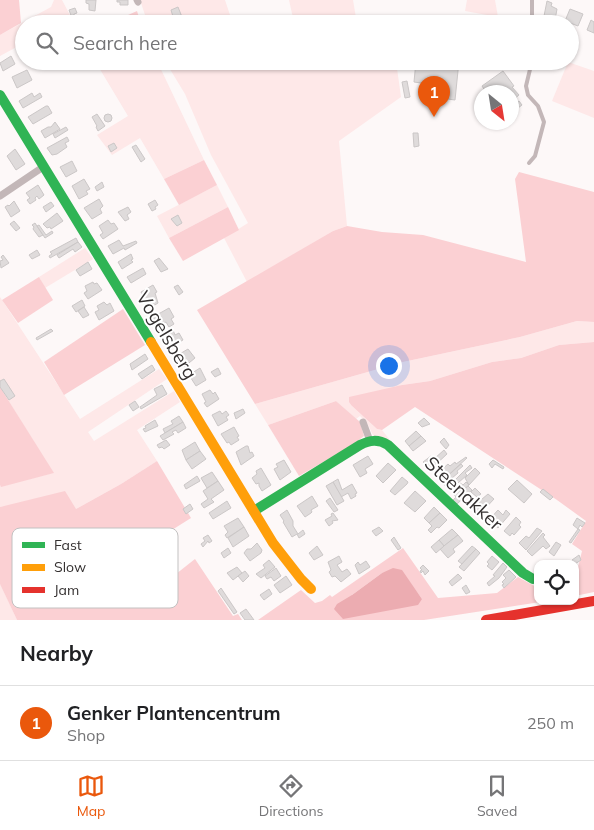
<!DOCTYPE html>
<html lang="en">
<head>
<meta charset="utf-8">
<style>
  body { margin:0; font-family:Mulish,sans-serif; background:#f6f6f6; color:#202124 }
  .controls { position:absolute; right:15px; bottom:15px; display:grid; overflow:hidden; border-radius:10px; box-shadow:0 1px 4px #0004 }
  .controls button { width:45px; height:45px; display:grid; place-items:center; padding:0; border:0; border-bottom:1px solid #e0e0e0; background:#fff; color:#202124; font:25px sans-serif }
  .compass { position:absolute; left:474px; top:85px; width:45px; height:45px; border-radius:50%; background:#fff; box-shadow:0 1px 4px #0004; rotate:150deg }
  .you { position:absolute; left:388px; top:365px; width:18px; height:18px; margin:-12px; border:4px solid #fff; border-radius:50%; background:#1a73e8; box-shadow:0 0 0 8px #1a73e833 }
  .badge { display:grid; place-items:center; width:32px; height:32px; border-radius:50%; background:#ea580c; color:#fff; font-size:16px; font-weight:700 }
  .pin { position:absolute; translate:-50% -41px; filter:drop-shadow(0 1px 2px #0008) }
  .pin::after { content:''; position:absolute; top:26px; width:18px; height:15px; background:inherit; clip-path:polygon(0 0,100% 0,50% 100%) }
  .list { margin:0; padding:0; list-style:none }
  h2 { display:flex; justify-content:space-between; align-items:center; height:65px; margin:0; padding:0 20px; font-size:21px }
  h2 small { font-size:16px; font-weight:400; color:#757577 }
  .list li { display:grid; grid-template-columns:32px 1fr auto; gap:15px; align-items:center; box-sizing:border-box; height:75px; padding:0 20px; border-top:1px solid #e0e0e0 }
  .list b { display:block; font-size:19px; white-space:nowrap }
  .list p { margin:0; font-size:16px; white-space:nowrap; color:#757577 }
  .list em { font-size:16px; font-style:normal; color:#757577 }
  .icon { flex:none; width:28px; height:28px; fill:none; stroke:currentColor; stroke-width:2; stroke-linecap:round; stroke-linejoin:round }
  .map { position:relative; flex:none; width:594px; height:620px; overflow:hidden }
  .search { position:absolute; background:#fff; box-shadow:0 1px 4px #0004; left:15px; right:15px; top:15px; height:55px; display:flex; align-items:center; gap:12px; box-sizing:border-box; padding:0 18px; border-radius:28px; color:#757577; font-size:19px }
  .sheet { height:140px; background:#fff }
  nav { display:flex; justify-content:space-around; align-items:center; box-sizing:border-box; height:70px; border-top:1px solid #e0e0e0; background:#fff; font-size:14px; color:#757577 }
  nav a { display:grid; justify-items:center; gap:2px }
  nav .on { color:#ea580c }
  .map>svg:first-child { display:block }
</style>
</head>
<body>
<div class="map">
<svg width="594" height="620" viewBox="0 0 594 620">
  <rect width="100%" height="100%" fill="#fdf8f8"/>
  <g fill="#fee8e8">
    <path d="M54,0H62L71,17L59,24H24V43L0,56V35L51,7Z"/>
    <path d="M140,0H225L233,24H148Z"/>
    <path d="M289,0H353L357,24H277L293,18Z"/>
    <path d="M467,0H495L498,17L465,11Z"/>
    <path d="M95,61H157L204,160L164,179L140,138L112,155L97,135L128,116Z"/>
    <path d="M165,61H396L401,97L339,141L347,226L333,231L247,282L224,238L248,223L211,155L185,94Z"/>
    <path d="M568,62L594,71V118L552,101Z"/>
    <path d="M217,185L228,207L169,238L157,216Z"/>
    <path d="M85,248L93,259L45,288L39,277Z"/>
    <path d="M0,297L80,419L159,369L167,379L88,432L94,441L174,391L180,402L137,430L157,461L121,484L76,509L13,505L0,507V485L1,486L53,473L0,387Z"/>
    <path d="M577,321L594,322V342L559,345L521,358L492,362L430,381L402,385L352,406L377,429L382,430L390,440L374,437L367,423L360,416L356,419L336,401L268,425L255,404L403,362L520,337Z"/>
    <path d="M0,583L17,620H0Z"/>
  </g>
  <g fill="#fbd0d3" fill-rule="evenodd">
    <path d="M0,0H19L21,23L0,35Z"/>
    <path d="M137,11L141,24H108Z"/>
    <path d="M204,160L217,185L179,205L164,179Z"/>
    <path d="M519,172L594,192V322L577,321L520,337L403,362L255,404L197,310L333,231L347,226L382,232L423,235L526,262L515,179Z"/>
    <path d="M228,207L239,230L183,261L169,238Z"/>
    <path d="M39,277L53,300L18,323L2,300Z"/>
    <path d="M123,309L145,345L64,395L44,362Z"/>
    <path d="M594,342V592L575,596V579L582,551L572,544L586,521L557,500L415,407L382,430L377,429L352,406L349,402V397L402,385L430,381L492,362L521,358L559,345Z"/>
    <path d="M0,387L54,473L1,487L0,485Z"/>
    <path d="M336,401L360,422L364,436L351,446L299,476L268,425Z"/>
    <path d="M157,461L191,518L156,540L176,574L195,559L233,616L238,614L242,620H17L0,584V507L65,491L76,509L121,484Z"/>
    <path d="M403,548L438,598L497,593L518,577L538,588V601H547L424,620H258L301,590L315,603L322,601L330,595L332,597ZM401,570L422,599L352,595L382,573Z"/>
  </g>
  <path fill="#ecacb1" d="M393,568L402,570L422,599L418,605L343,619L334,609L337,604L352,595L382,573Z"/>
  <g fill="#dfdbdb" stroke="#cbc7c7">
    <path d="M86,0H96L95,11L89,10V4L86,3Z"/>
    <path d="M117,0H128V5H120V2H117Z"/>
    <path d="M547,1L552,3L551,6L557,9L555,20L544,16Z"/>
    <path d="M178,7L182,17L174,20L171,10Z"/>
    <path d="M75,8L77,13L74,14V17L72,18L69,10Z"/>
    <path d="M570,9L583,14L578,26L565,21Z"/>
    <path d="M591,20L594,22V33L587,30Z"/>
    <path d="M11,56L15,64L3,71L0,63Z"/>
    <path d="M416,61H459L455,100L426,96L428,84L414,82Z"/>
    <path d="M27,70L32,80L17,88L12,77Z"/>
    <path d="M503,71L514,86L512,87L519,95L513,100L516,103L519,101L522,105L514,111L512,108V92H486L482,86Z"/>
    <path d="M407,81L410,97L405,98L402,82Z"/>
    <path d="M32,93L34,97L40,93L42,97L23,108L19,101Z"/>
    <path d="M428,98H437L436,105H432V103L427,104Z"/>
    <path d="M46,106H48L52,113L33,124L28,117Z"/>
    <path d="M97,114L105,126L98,131L96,127L97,126L92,117Z"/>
    <circle cx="108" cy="118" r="4"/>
    <path d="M55,122L60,129L45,138L41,131L48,127H51Z"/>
    <path d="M66,127L68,130L55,138L53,134Z"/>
    <path d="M413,133H418L419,146L414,147Z"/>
    <path d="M67,137L69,141L65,143L67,147L57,154L52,155L47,148Z"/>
    <path d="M114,143L117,148L111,152L108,146Z"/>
    <path d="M136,145L145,159L141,162L132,147Z"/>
    <path d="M15,149L25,164L16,170L7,156Z"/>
    <path d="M72,161L77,171L66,177L60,167Z"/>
    <path d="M84,179L90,189L86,191L88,194L79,199L72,186Z"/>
    <path d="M102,182L104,187L97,191L95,187Z"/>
    <path d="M38,185L44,195L39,199L37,196L35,198L36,200L30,204L27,200L30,198L26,193Z"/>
    <path d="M99,199L103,206L100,209L102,213L92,219L84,208Z"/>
    <path d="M155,200L158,205L155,207L156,209L152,211L148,204Z"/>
    <path d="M14,201L20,211L11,217L5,207L8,205L9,206Z"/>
    <path d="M51,202L54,206L46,212L43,207Z"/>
    <path d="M128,207L131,212L127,215L129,219L125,221L118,212Z"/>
    <path d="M57,213L63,221L51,229L50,227L47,228L43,224Z"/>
    <path d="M178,215L182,223L177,226L171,219Z"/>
    <path d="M108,220L111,224L114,223L118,229L103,239L100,235L103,233L99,226Z"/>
    <path d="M14,221L20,228L16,231L10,224Z"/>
    <path d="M35,223L43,235L39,237L33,229L34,227L32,225Z"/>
    <path d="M39,225L46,235L52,231L53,233L45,238L37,226Z"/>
    <path d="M76,238L78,242L50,258L49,256L52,254L50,252Z"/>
    <path d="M119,240L123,246L136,241L137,243L125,250L124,248L113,254L108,246Z"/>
    <path d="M78,242L82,247L75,252L73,249L59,258L57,255Z"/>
    <path d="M37,250L40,255L32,259L29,255Z"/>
    <path d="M131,254L133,259L131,260L133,262L122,269L118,262Z"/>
    <path d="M3,255L9,263L1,268L0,261L3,260L1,257Z"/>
    <path d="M159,258L168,269L161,272L154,261Z"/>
    <path d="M88,262L92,269L80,276L76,270Z"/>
    <path d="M143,268L146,274L131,283L127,277Z"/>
    <path d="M93,282L94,284L97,283L102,290L88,299L84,293L87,291L85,286Z"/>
    <path d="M153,285L157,292L155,293L158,303L150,308L141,292Z"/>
    <path d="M178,285L183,292L179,295L174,287Z"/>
    <path d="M82,300L85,306L76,312L72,306Z"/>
    <path d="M104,302L107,305L110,303L114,311L99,320L95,312L99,310L97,306Z"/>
    <path d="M84,307L89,315L83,318L78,311Z"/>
    <path d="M169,308L174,317L171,319L174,324L169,327L166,322L159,326L153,317Z"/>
    <path d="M51,329L53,331L37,340L36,338Z"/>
    <path d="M173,330L175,335L179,333L183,340L171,347L165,335Z"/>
    <path d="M188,349L195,358L184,367L178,355Z"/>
    <path d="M145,354L148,359L132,370L130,364Z"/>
    <path d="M152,365L155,370L142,379L138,374Z"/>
    <path d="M200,368L206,380L196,386L189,375Z"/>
    <path d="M218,368L221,374L215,377L211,372Z"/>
    <path d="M4,379L15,396L9,400L0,387V381Z"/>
    <path d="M162,385L167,394L141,409L140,407L157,395L154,389Z"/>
    <path d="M210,390L213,394L215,392L219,399L207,407L204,403L206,402L202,394Z"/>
    <path d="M135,401L139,407L133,411L129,405Z"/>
    <path d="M243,409L245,413L236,419L234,413Z"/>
    <path d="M220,411L222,414L226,411L229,415L226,417L228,420L218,426L212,415Z"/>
    <path d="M179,416L183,422L165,433L163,429L173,424L171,421Z"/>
    <path d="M424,418L430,424L422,427L418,423Z"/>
    <path d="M155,420L158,426L145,432L143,429L146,428L145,426Z"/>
    <path d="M183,422L186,428L178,433L176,430L172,432L174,434L163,440L160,436Z"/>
    <path d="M234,427L239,436L237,437L239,440L231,445L229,442L227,443L221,434Z"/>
    <path d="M416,431L421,436L409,446L405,441Z"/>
    <path d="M421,436L426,441L413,451L409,446Z"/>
    <path d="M444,438L449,445L446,449L440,442Z"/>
    <path d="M166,440L170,445L164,449L162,447L159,448L157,445Z"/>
    <path d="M195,442L200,451L186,460L182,450Z"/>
    <path d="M246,446H248L250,453L252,452L254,456L241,465L236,452Z"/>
    <path d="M444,450L447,454L433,467L432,465L429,468L423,462L431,456L434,459Z"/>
    <path d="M200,451L206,459L192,469L186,460Z"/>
    <path d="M368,456L373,464L365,469L367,473L360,477L353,465Z"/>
    <path d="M466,457L467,458L445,478L442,474L440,471L448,464L450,466L455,462L456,464Z"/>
    <path d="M284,460L291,472L280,480L274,469L278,467L276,464Z"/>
    <path d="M493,460L504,467L503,469L495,464L492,468L489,464Z"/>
    <path d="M388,463L396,470L383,483L376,476Z"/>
    <path d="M461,464L463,466L457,471L458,473L452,478L454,480L446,487L442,481Z"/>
    <path d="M470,465L472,468L465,473L467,475L458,483L455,480Z"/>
    <path d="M261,468L271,485L262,491L259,486V483L256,484L252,478L257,474L256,471Z"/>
    <path d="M475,468L480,473L469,485L465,478Z"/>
    <path d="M212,472L218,481L207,488L201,478Z"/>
    <path d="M197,476L200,481L186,489L184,485Z"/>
    <path d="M402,477L408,482L407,484L395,495L390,491Z"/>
    <path d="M338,479L342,490L352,484L357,493L355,494L356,496L351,499L348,493L341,497L333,482Z"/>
    <path d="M517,480L532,494L524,503L508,489Z"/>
    <path d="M218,481L224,490L211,499L214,502L204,508L201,504L208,499L203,491Z"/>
    <path d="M333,482L344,501L337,505L326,486Z"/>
    <path d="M466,482L469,485L456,497L452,493L460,483L463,485Z"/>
    <path d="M468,486L472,490L457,504L453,500Z"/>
    <path d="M475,488L481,494L477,497L471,492Z"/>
    <path d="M543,489L553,497L550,500L540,492Z"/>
    <path d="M415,491L426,501L415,512L404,503Z"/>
    <path d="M488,494L494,499L479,515L473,509L476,506L475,505Z"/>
    <path d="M312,496L318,506L311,510L312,512L311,513L305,517L297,506Z"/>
    <path d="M330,498L338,510L334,512L326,501Z"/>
    <path d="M227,501L231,508L213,519L209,513Z"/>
    <path d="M190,504L193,509L186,514L183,509Z"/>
    <path d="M434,507L440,513L429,523L424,518Z"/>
    <path d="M287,510L293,521V526L298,534L303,530L305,534L299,538L297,534L292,537L283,522L284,521L280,515Z"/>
    <path d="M498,510L503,515L506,510L510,514L498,528L489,520Z"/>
    <path d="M333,513L338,520L332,521L333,523L329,526L325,520L332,516L331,514Z"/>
    <path d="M440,513L447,520L439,528L437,527L431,533L428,530L432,526L429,523Z"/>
    <path d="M516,517L521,522L519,525L521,527L514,535L512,533L510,536L504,531Z"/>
    <path d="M238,518L244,527L227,538L225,535L228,532L224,526Z"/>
    <path d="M577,518L585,523L582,527L580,525L578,529L573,525Z"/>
    <path d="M244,527L249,536L233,547L228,538Z"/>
    <path d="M379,527L383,531L376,536L372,531Z"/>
    <path d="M537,528L542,531L526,550L519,543L526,536L529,538Z"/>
    <path d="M452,529L458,535L444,546L439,540Z"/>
    <path d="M578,529L580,530L571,543L569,542Z"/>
    <path d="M543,533L545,535L543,537L550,546L546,549L543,546L532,556L527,551Z"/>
    <path d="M208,535L212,541L209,543L208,541L203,547L201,544L205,541L203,538Z"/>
    <path d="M458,535L463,541L453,549L455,552L448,558L440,549Z"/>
    <path d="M394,537L401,548L398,550L391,540Z"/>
    <path d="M439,540L444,546L436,553L431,547Z"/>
    <path d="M556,542L561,545L554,556L549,552Z"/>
    <path d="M257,543L262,550L261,553L250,561L244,553L247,549H251Z"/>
    <path d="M317,546L323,555L314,560L309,553Z"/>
    <path d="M472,546L476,549L462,564L458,561Z"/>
    <path d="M228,548L231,553L224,558L221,553Z"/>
    <path d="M476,549L480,553L464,571L459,567Z"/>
    <path d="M579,555L581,560L575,564L572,560Z"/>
    <path d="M339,556L342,562L337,565L342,572L347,569L351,574L341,582L335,576L332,577L329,572L331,570L328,562Z"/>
    <path d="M492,556L499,562L492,570L487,566L489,564L487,562Z"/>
    <path d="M269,560L275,567L261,578L256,574L265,568L263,565Z"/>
    <path d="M366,561L370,567L359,574L355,565L358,562L360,565Z"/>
    <path d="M503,563L507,567L499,578L489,586L487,583L495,576L493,575Z"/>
    <path d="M423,565L429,571L425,575L423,571L421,573L420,571L422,570L420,568Z"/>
    <path d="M237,567L242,573L233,580L227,573Z"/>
    <path d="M276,568L281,576L274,581L271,577L267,579L265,576Z"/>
    <path d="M509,570L516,577L504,588L502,585L504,584L502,582L506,578L503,575Z"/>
    <path d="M245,571L249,576L243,582L238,576Z"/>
    <path d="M458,574L462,578L452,586L449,582Z"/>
    <path d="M286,576L292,585L280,593L274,585Z"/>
    <path d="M466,585L470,592L466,594L462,588Z"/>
    <path d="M221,588L237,612L234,614L218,591Z"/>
    <path d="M269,589L272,594L264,600L260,595Z"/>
    <path d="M246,609L254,620H245L240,613Z"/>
  </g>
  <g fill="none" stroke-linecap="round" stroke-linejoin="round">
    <g stroke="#c3b7b8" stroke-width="4">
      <path d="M532,24V0"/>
      <path d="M529,163L535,156L544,122L538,106L528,95L526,86L532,61"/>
    </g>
    <g stroke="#c3b7b8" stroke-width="7">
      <path d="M137,0L138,2"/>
      <path d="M0,196L43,167"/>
      <path d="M363,422L370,441"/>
    </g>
    <g stroke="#30b455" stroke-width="10">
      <path d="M0,95L151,342"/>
      <path d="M254,511L360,445C370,440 378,439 388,445L523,573L533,579"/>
    </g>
    <path stroke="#ff9f0a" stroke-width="10" d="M151,342L273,543L301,579L311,589"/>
    <path stroke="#e5322d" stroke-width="10" d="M486,620L594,601"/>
  </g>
  <g text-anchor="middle" stroke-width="4" stroke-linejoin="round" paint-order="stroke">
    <g font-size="19" fill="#343030" stroke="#fff">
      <text transform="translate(167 335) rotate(59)" y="7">Vogelsberg</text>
      <text transform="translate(464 493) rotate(43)" y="7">Steenakker</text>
    </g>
  </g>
  <rect x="12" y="528" width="166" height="80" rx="8" fill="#fff" stroke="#c2c1c1" stroke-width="1"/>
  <rect x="22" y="542" width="23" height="6" fill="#30b455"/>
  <rect x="22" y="564" width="23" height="7" fill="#ff9f0a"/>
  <rect x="22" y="587" width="23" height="6" fill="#e5322d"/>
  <g font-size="14" fill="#343030">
    <text x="54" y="550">Fast</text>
    <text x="54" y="572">Slow</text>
    <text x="54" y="595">Jam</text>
  </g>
</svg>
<div class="controls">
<button><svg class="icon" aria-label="locate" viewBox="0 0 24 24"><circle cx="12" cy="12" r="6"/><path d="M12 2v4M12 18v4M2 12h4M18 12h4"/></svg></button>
</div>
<svg class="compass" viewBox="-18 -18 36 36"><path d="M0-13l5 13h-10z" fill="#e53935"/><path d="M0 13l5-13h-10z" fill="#757577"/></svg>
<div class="you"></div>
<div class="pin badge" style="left:434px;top:117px">1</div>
<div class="search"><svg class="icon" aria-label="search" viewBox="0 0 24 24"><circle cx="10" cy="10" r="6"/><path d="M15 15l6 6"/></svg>Search here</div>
</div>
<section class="sheet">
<h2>Nearby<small></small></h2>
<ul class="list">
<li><span class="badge">1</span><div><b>Genker Plantencentrum</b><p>Shop</p></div><em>250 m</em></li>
</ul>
</section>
<nav>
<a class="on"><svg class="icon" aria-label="map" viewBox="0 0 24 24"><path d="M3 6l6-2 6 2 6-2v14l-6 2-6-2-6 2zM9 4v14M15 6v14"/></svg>Map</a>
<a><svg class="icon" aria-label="directions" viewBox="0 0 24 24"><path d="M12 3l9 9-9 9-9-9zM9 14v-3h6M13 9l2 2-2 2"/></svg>Directions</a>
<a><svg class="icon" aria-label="saved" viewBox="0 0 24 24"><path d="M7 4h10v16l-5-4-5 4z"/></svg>Saved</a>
</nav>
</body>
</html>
